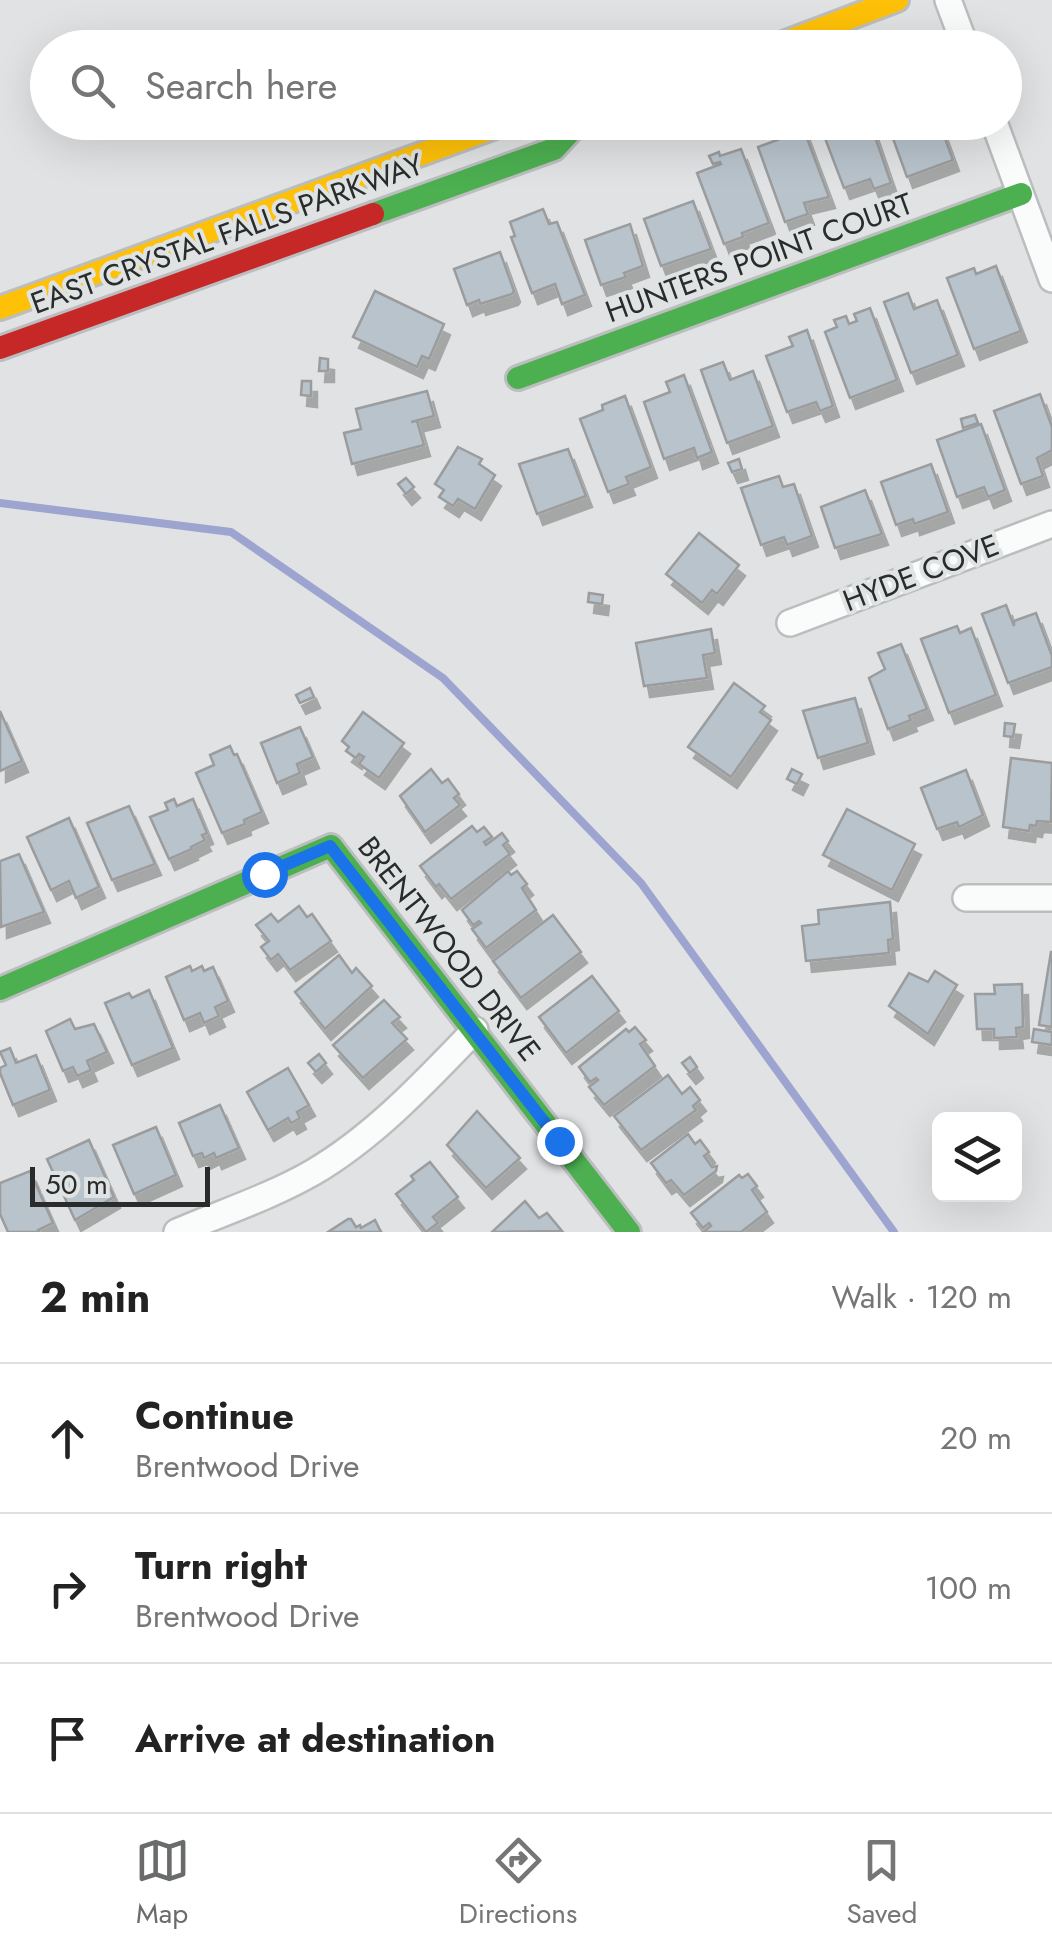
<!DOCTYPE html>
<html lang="en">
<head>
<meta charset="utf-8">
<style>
  body { margin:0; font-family:Jost,sans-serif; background:#f6f6f6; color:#222 }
  .controls { position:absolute; right:30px; bottom:30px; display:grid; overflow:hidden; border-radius:15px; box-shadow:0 10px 40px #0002 }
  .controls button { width:90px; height:90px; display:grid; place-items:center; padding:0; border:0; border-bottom:2px solid #e0e0e0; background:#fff; color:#222; font:50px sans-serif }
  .scale { position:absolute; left:30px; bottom:25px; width:180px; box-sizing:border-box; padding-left:10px; border:5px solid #2a2c2c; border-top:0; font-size:28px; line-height:35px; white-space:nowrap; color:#2a2c2c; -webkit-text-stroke:8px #e0e3e4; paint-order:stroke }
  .stop { position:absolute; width:30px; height:30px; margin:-22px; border:8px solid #1a73e8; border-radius:50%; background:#fff }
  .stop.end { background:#1a73e8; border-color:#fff; box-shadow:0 2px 10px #0008 }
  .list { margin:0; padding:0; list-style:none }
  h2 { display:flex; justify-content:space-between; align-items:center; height:130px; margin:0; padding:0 40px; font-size:42px }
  h2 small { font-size:32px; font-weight:400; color:#767676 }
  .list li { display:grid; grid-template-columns:65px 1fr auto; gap:30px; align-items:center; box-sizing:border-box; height:150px; padding:0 40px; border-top:2px solid #e0e0e0 }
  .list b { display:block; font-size:38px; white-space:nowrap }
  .list p { margin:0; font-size:32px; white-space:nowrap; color:#767676 }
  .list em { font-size:32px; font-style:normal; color:#767676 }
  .icon { flex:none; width:55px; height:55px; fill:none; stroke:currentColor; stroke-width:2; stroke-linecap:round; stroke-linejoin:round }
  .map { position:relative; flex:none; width:1052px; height:1232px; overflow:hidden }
  .search { position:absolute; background:#fff; box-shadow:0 10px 40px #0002; left:30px; right:30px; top:30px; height:110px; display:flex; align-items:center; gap:25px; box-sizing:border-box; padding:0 35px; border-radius:55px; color:#767676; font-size:38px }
  .sheet { height:580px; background:#fff }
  nav { display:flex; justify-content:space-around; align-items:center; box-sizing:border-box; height:140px; border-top:2px solid #e0e0e0; background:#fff; font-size:28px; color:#767676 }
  nav a { display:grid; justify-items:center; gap:5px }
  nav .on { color:#6a6c6c }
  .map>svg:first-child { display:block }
</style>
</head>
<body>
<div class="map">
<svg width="1052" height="1232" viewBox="0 0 1052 1232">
  <defs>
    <filter id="shadow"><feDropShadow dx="6" dy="11" stdDeviation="0" flood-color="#0004"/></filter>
  </defs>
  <rect width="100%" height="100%" fill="#e1e2e3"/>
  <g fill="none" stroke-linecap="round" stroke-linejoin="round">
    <path stroke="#9da4cf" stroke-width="8" d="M0,503L231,532L443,678L641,883L894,1232"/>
  </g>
  <g fill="#b8c3cc" stroke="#9b9c9d" stroke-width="2.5" filter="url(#shadow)">
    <path d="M852,122H870L891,183L874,189L870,179L844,188L823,133Z"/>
    <path d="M887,122H939L953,160L907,177Z"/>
    <path d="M804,130L829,197L804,203L808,214L785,222L758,147Z"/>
    <path d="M741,149L769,223L742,233L743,237L724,244L697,173L721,164L720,162L713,164L709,156L719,152L720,156Z"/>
    <path d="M693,201L711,249L661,266L644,219Z"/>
    <path d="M543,209L549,224L557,222L585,295L562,304L555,284L532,293L511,237L515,236L510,222Z"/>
    <path d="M630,224L643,266L624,273L626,277L601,285L585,240Z"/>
    <path d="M500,252L514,291L512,294L480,304L479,300L467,305L454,269Z"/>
    <path d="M996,266L1021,331L974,349L947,278L974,268L976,274Z"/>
    <path d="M375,291L444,324L429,359L422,356L417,367L353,337Z"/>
    <path d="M908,293L914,309L937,300L958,355L911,373L884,302Z"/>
    <path d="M870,308L897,380L850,398L825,332L837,327L834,320L846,316L849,324L857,321L854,314Z"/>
    <path d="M807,330L833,406L820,411L816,402L787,412L766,356L793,346L789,337Z"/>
    <path d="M320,358L328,359V371H319Z"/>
    <path d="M723,362L730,380L753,371L773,426L727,443L701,370Z"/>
    <path d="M684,375L712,452L697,458L694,448L664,459L644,402L670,392L666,382Z"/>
    <path d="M302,381H311V396L301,395Z"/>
    <path d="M427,391L434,416L411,422L417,421L424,445L352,464L344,433L361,429L356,409Z"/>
    <path d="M1040,394L1052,427V450L1037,458L1043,476L1021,484L994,411Z"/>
    <path d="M625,396L651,467L626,477L629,484L608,492L580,419L603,410L602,405Z"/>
    <path d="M975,415L978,423L963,428L961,419Z"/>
    <path d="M981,424L1005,490L988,497L984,487L957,497L937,440Z"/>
    <path d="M458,447L482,459L479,464L495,475L475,509L458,499L453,506L439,497L444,490L435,484Z"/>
    <path d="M568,449L586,496L537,514L519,464Z"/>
    <path d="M739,459L742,469L732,472L728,463Z"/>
    <path d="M931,464L948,512L914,524L913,519L896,525L881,482Z"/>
    <path d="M779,476L783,487L794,484L812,536L787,545L784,537L761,545L741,488Z"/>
    <path d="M406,478L414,487L406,494L398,484Z"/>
    <path d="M865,490L882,534L835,548L821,507Z"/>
    <path d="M699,533L739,565L717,594L712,590L702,603L666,574Z"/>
    <path d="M589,593L603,595L602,604L588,602Z"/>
    <path d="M1006,605L1014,626V621L1036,613L1052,656V667L1008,683L982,614Z"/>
    <path d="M957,626L960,633L971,628L996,695L949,713L921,639Z"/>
    <path d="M711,629L715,653L703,655L707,678L644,686L636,643Z"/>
    <path d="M901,644L927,709L909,716L911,720L888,729L869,678L885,669L878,653Z"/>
    <path d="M734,683L765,706L760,712L771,720L731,777L688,747Z"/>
    <path d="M310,688L314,697L300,703L296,695Z"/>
    <path d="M855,698L868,743L818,758L803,711Z"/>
    <path d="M0,711L22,761L0,771Z"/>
    <path d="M363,712L404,743L379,778L359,764L364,757L359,754L356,758L346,751L349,747L342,741Z"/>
    <path d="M1005,723L1015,724L1013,737L1004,736Z"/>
    <path d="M300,727L313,757L297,764L300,773L277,783L261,743Z"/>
    <path d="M230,746L234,755L237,754L262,812L244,820L245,824L222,833L196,773L214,765L210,755Z"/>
    <path d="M1011,758L1052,763L1051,822L1037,821L1036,826L1030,825L1029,831L1003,827Z"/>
    <path d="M431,769L442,783L448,779L459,794L454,798L460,805L425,832L400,796Z"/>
    <path d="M792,769L802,774L797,784L787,779Z"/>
    <path d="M966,770L983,815L959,827L957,822L937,829L921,788Z"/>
    <path d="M174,799L177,806L193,799L207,833L202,835L205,840L191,847L192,849L169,859L150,817L168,810L165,803Z"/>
    <path d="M129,806L155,864L112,880L87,823Z"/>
    <path d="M847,809L915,844L892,890L823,855Z"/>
    <path d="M69,818L99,887L76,898L69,881L51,890L27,837Z"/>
    <path d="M472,826L477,832L484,827L492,837L484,842L486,845L502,833L508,841L503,845L510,854L451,899L439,884L436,887L420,866Z"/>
    <path d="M19,854L44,912L1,927L0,861Z"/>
    <path d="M508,871L511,875L517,871L527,884L522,888L536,910L486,948L472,929L481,923L479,921L473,925L462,910Z"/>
    <path d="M890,902L893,939L888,940L889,953L806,961L802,926L819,924L818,910Z"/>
    <path d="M299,906L307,917L312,914L331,941L290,970L278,954L271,960L261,947L269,941L256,925L271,914L278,922Z"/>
    <path d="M553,915L581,952L521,998L493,961Z"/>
    <path d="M1051,952H1052V1027L1039,1025Z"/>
    <path d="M339,955L352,973L356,968L372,986L325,1029L295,992Z"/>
    <path d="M190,966L192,971L202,966L204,971L213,967L228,1001L215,1007L219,1016L204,1023L200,1013L184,1020L166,977Z"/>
    <path d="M935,971L957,985L928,1034L889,1006L909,973L928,982Z"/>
    <path d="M592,976L619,1011L566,1053L539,1017Z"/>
    <path d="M1022,984L1023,1027L1016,1028L1017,1037L994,1038V1029H977L975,994H995L994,985Z"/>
    <path d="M149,990L173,1048L132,1065L105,1003L129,993L132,998Z"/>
    <path d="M384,1000L400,1017L392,1023L407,1039L363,1078L333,1045Z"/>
    <path d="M70,1019L75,1029L94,1024L107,1052L87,1061L91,1070L77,1076L73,1067L63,1071L46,1031Z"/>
    <path d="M635,1027L646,1040L640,1044L655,1066L604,1105L589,1087L598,1080L596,1078L590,1082L579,1067L626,1029L629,1032Z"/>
    <path d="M1034,1029L1052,1032V1045L1032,1042Z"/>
    <path d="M10,1048L16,1063L36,1055L50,1090L13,1105L0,1073V1068L6,1065L0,1052Z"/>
    <path d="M319,1054L326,1063L316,1072L308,1063Z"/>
    <path d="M690,1057L697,1067L690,1073L682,1063Z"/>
    <path d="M288,1068L309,1105L297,1112L300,1118L295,1121L291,1123L288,1118L268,1130L247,1092Z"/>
    <path d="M668,1075L682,1094L690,1087L700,1100L693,1106L696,1110L641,1150L614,1116Z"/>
    <path d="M220,1105L239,1148L216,1158L214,1153L204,1158L202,1153L193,1156L179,1123Z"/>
    <path d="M477,1111L520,1158L486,1188L447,1145Z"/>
    <path d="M156,1127L176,1175L134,1194L113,1145Z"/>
    <path d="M688,1134L695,1144L700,1140L709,1152L704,1156L712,1167L717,1166L716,1171L684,1195L671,1180L666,1183L651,1163Z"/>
    <path d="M89,1140L114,1197L75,1220L47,1159Z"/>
    <path d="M430,1162L458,1197L433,1217L438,1223L426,1232L396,1194L414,1180L411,1176Z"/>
    <path d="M30,1171L53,1223L38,1230L39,1232H8L0,1214V1183Z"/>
    <path d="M748,1174L757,1186L752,1190L767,1212L741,1232H703L711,1226L709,1223L703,1228L691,1213L739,1175L742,1178Z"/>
    <path d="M525,1201L539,1218L547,1213L562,1231L492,1232Z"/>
    <path d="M348,1219H351L356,1227L360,1225L361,1228L375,1220L381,1232H328Z"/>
  </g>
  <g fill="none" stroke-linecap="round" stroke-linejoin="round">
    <defs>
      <g id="street">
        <path d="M948,0L966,48"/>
        <path d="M994,122L1052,279"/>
        <path d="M790,623L1052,524"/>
        <path d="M966,898H1052"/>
        <path d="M177,1232C221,1213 270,1197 312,1173C374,1137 426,1081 475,1030"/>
      </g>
      <g id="fast">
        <path d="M373,214L554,149L579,122"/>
        <path d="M518,378L1021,194"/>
        <path d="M0,989L331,846L629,1232"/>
      </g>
      <g id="slow">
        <path d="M770,48L897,0"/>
        <path d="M0,308L509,122"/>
      </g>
      <path id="jam" d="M0,348L373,214"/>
    </defs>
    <use href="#street" stroke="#bcbdbe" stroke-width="30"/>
    <use href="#fast" stroke="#bcbdbe" stroke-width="28"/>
    <use href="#slow" stroke="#bcbdbe" stroke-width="28"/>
    <use href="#jam" stroke="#bcbdbe" stroke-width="28"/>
    <use href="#street" stroke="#fafbfb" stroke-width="25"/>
    <use href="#fast" stroke="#4caf50" stroke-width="22"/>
    <use href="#slow" stroke="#ffc107" stroke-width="22"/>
    <use href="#jam" stroke="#c62828" stroke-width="22"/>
  </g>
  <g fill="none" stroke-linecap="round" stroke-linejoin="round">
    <path stroke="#1a73e8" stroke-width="12" d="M264,874L330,846L559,1141"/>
  </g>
  <g text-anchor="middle" stroke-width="8" stroke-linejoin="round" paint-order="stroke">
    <g font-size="30" fill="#2a2c2c" stroke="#e0e3e4">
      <text transform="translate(227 234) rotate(-20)" y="10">EAST CRYSTAL FALLS PARKWAY</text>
      <text transform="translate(759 258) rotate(-20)" y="10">HUNTERS POINT COURT</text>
      <text transform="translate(921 573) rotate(-21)" y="10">HYDE COVE</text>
      <text transform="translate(449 949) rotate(52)" y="10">BRENTWOOD DRIVE</text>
    </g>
  </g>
</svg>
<div class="controls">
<button><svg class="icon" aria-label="layers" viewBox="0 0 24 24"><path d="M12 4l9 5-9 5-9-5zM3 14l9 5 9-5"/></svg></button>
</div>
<div class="scale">50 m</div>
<div class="stop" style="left:264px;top:874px"></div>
<div class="stop end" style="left:559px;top:1141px"></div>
<div class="search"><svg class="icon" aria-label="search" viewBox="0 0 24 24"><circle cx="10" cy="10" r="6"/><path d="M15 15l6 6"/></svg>Search here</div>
</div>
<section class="sheet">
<h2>2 min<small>Walk · 120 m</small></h2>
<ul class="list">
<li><svg class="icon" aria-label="ahead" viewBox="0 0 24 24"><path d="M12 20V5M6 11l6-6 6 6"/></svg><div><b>Continue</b><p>Brentwood Drive</p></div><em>20 m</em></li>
<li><svg class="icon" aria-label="right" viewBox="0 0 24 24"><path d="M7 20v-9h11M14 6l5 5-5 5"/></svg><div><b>Turn right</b><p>Brentwood Drive</p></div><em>100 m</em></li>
<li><svg class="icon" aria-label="arrive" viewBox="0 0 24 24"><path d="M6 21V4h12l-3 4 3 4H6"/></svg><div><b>Arrive at destination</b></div></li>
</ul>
</section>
<nav>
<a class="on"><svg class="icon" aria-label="map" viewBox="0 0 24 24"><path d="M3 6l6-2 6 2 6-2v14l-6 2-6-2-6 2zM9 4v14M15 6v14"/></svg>Map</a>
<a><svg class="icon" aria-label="directions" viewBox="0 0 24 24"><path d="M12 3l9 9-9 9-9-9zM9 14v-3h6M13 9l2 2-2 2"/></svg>Directions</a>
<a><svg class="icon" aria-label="saved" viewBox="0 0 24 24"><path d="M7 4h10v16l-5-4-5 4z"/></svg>Saved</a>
</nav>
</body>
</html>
